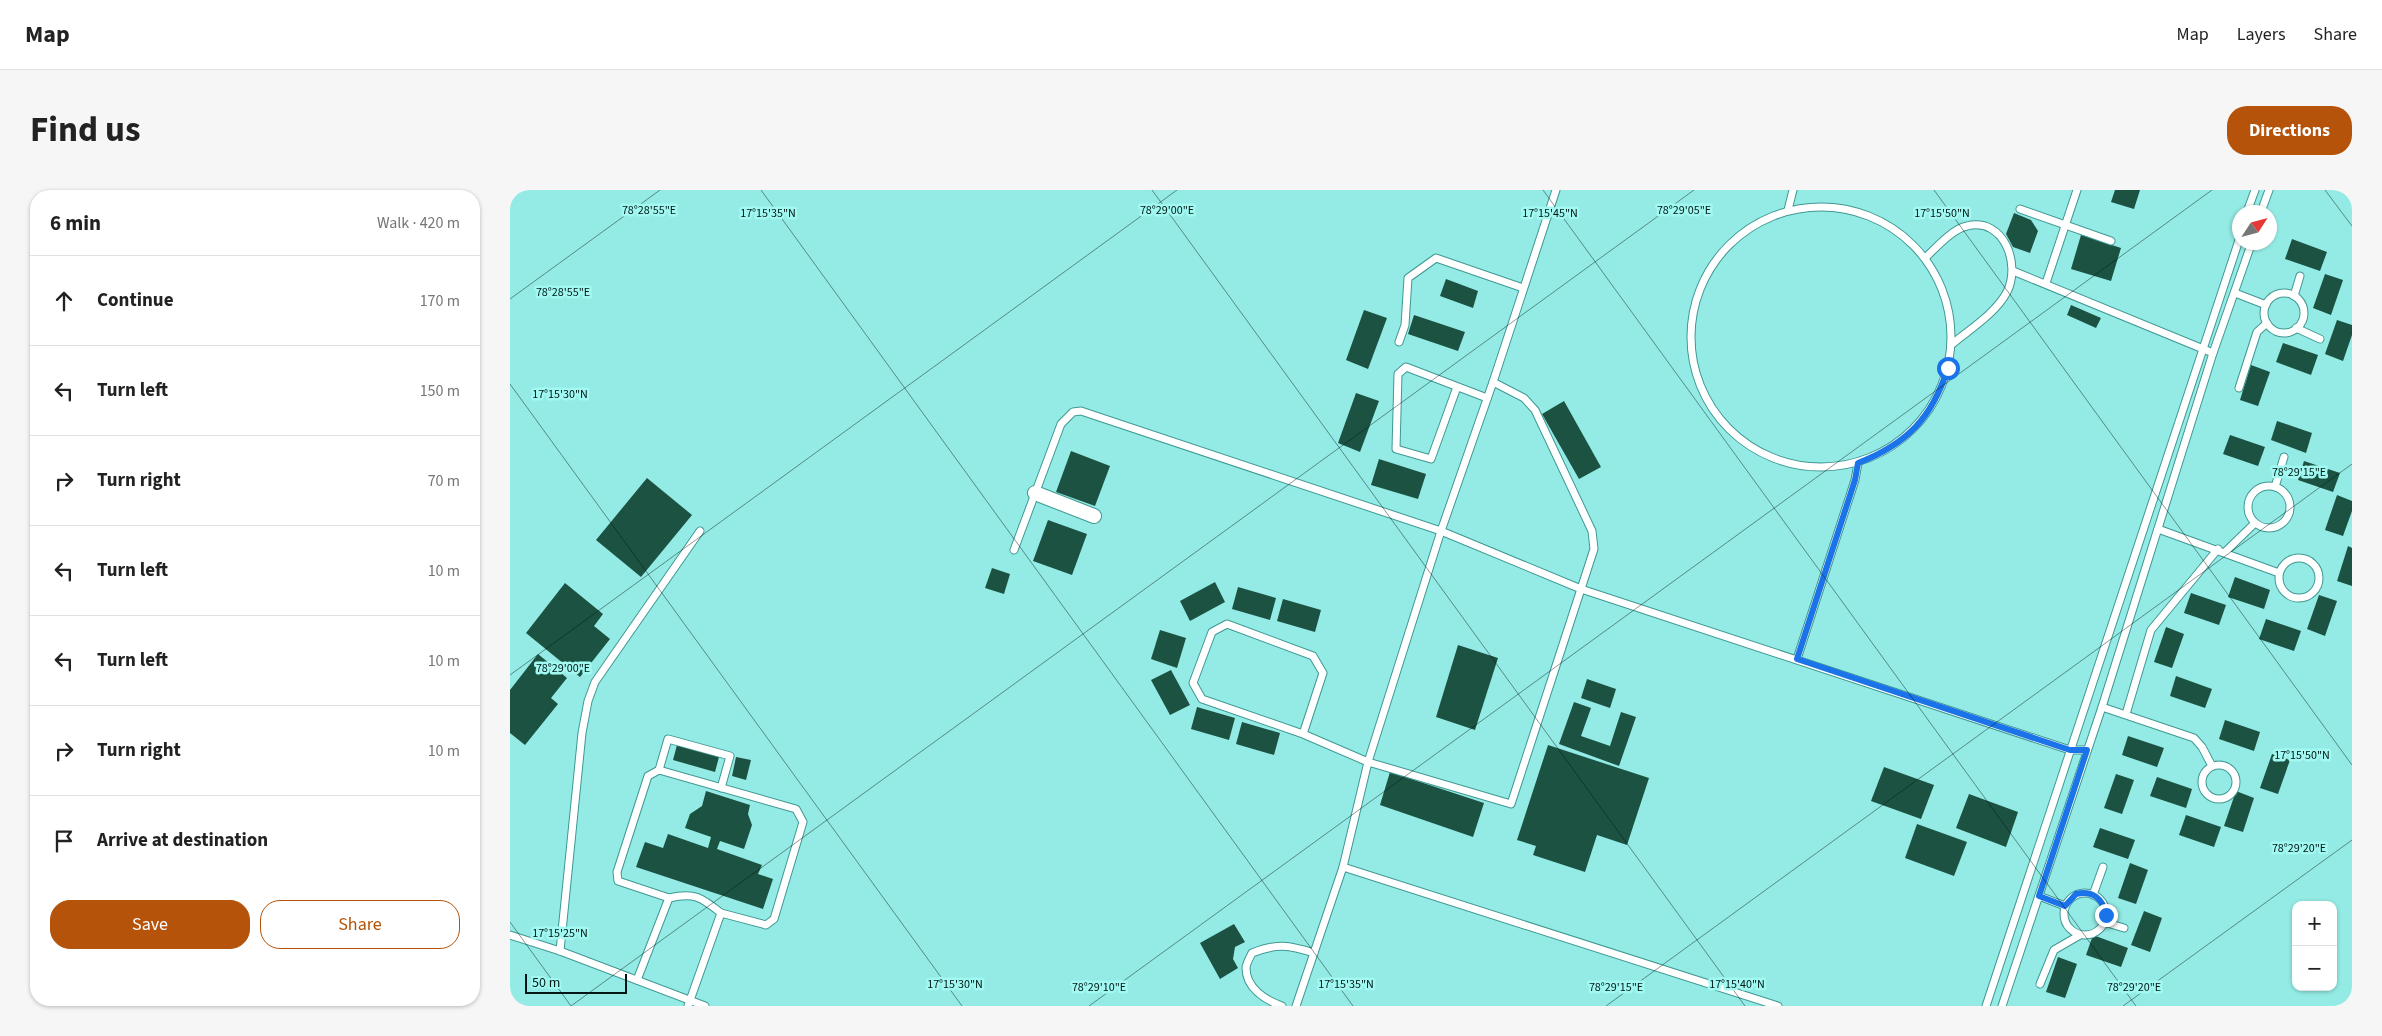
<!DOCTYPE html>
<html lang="en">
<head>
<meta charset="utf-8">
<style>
  body { margin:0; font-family:"Source Sans 3",sans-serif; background:#f6f6f6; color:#222 }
  .controls { position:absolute; right:15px; bottom:15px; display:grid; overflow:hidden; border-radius:10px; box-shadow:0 1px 4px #0004 }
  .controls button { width:45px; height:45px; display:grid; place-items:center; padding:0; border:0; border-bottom:1px solid #e0e0e0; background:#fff; color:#222; font:25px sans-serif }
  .compass { position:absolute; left:1722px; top:15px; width:45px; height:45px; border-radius:50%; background:#fff; box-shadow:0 1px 4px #0004; rotate:54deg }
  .scale { position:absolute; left:15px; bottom:12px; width:102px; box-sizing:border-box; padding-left:5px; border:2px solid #001615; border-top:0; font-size:14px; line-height:18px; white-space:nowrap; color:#001615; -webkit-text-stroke:4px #a1f9f2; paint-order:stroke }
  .stop { position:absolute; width:15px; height:15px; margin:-11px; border:4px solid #1a73e8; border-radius:50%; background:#fff }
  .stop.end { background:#1a73e8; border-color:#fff; box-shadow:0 1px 5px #0008 }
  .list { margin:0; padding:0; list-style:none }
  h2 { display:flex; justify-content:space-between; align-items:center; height:65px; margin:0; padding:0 20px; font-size:21px }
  h2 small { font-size:16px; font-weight:400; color:#767676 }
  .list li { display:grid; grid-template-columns:32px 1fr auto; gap:15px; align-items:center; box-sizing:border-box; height:90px; padding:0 20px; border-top:1px solid #e0e0e0 }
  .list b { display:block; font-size:19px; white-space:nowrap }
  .list em { font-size:16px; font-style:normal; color:#767676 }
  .actions { display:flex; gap:10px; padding:15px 20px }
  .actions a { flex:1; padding:11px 0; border:1px solid #b45309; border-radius:20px; text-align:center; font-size:18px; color:#b45309 }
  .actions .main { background:#b45309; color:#fff }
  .icon { flex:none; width:28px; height:28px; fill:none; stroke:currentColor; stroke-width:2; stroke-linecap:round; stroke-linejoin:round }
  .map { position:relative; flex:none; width:1842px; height:816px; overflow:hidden; border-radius:20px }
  header { display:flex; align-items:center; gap:30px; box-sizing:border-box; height:70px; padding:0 25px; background:#fff; border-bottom:1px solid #e0e0e0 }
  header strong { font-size:24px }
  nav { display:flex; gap:28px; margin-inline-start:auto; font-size:18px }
  .intro { display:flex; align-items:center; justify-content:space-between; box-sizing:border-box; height:120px; padding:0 30px }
  h1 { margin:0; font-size:35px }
  .button { padding:12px 22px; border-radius:20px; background:#b45309; color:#fff; font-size:18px; font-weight:700 }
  main { display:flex; gap:30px; padding:0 30px }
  aside { flex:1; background:#fff; border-radius:20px; box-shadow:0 1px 4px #0004 }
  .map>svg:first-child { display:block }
</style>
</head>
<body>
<header>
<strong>Map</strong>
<nav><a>Map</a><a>Layers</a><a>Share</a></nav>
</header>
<div class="intro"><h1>Find us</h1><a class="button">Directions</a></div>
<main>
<aside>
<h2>6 min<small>Walk · 420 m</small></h2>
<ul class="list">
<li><svg class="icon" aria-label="ahead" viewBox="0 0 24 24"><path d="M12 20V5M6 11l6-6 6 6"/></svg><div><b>Continue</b></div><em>170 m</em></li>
<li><svg class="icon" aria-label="left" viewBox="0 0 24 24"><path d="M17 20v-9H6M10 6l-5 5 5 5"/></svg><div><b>Turn left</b></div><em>150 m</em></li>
<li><svg class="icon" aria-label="right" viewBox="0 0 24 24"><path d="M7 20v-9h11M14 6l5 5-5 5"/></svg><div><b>Turn right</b></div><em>70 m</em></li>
<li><svg class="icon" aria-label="left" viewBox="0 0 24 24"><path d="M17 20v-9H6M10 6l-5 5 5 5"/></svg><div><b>Turn left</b></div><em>10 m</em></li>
<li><svg class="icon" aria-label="left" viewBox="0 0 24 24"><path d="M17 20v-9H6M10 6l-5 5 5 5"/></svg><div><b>Turn left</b></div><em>10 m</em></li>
<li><svg class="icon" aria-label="right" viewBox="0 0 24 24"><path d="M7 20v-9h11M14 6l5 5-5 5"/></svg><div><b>Turn right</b></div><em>10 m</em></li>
<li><svg class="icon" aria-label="arrive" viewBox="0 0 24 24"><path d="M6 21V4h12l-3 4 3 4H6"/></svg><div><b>Arrive at destination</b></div></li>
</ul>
<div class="actions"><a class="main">Save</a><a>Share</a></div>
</aside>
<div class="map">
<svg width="1842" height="816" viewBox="0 0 1842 816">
  <rect width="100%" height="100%" fill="#94ebe5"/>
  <g fill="#1c5242">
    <path d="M1605,0H1630L1624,19L1601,12Z"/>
    <path d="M1504,23L1521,30L1528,41L1520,63L1503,57L1496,44Z"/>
    <path d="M1571,45L1611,58L1601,91L1561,79Z"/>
    <path d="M1782,49L1817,62L1810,81L1775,69Z"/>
    <path d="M1815,84L1833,90L1821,125L1803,118Z"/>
    <path d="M936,89L968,101L963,118L930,106Z"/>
    <path d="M1561,115L1591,128L1586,138L1557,125Z"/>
    <path d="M854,120L877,128L858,179L836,170Z"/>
    <path d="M904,125L955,142L948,161L898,144Z"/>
    <path d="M1827,130L1842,135V145L1833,171L1815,164Z"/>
    <path d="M1773,153L1808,165L1801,185L1766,172Z"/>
    <path d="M1741,175L1760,182L1748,216L1730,210Z"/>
    <path d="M846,203L869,211L850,262L828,253Z"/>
    <path d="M1054,211L1091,277L1069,289L1032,224Z"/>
    <path d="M1767,231L1802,243L1796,263L1761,250Z"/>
    <path d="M1720,245L1755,257L1748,276L1713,264Z"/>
    <path d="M561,261L600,276L585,316L546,302Z"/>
    <path d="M869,269L916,284L908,309L861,295Z"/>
    <path d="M1794,271L1830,283L1823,302L1788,290Z"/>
    <path d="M137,288L182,325L131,387L86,350Z"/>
    <path d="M1827,305L1842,311V321L1833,346L1815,340Z"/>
    <path d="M538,330L577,344L562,385L523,371Z"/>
    <path d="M1838,356L1842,358V396L1827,391Z"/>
    <path d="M482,378L500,384L494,404L475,398Z"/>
    <path d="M1725,387L1760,400L1754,419L1718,407Z"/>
    <path d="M705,392L715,412L680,431L670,411Z"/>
    <path d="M55,393L93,424L84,436L100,449L70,487L16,443Z"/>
    <path d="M728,397L766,408L760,430L722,419Z"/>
    <path d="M1681,403L1716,415L1709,435L1674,423Z"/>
    <path d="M1809,405L1827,411L1815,446L1797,439Z"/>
    <path d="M773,409L811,420L805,442L767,431Z"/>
    <path d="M1756,429L1791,441L1784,461L1749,449Z"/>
    <path d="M1656,437L1674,444L1662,478L1644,472Z"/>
    <path d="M650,440L676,448L667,478L641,469Z"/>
    <path d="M948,455L988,468L965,540L926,527Z"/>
    <path d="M28,464L57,488L41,508L48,514L15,555L0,543V500Z"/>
    <path d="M661,480L680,515L660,525L641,490Z"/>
    <path d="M1666,486L1702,499L1695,518L1660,506Z"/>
    <path d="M1077,489L1106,499L1100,518L1071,508Z"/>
    <path d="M1064,512L1081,518L1071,546L1100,556L1111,522L1126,527L1109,576L1049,554Z"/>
    <path d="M687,517L725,528L719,550L681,539Z"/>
    <path d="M1715,530L1750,542L1744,561L1709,549Z"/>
    <path d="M732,532L770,543L764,565L726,554Z"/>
    <path d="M1618,546L1654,558L1647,577L1612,565Z"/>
    <path d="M167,555L209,567L205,582L163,570Z"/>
    <path d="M1038,555L1139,588L1117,655L1087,645L1075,682L1023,665L1026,656L1007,650Z"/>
    <path d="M1762,564L1780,570L1768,604L1750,598Z"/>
    <path d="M226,567L241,570L236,590L222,586Z"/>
    <path d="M1374,577L1424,595L1411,629L1361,611Z"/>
    <path d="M880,582L974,613L963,647L870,615Z"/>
    <path d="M1606,584L1624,590L1612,624L1594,618Z"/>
    <path d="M1647,587L1682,599L1676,618L1640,606Z"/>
    <path d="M196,601L240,615L238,624L242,635L234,659L210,651L207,659L252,675L248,684L263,689L253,719L126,677L135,652L153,658L158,644L198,658L201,647L175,638L180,624L192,616Z"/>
    <path d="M1726,601L1744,608L1733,642L1714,636Z"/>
    <path d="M1459,604L1508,622L1496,657L1446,638Z"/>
    <path d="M1676,625L1711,637L1704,657L1669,645Z"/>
    <path d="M1407,634L1457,652L1444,686L1395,668Z"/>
    <path d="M1590,638L1625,650L1618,669L1583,657Z"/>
    <path d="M1620,673L1638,680L1626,714L1608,708Z"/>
    <path d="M1634,721L1652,728L1640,762L1621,755Z"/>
    <path d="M724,734L735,752L725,757L723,769L728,778L710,789L690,753Z"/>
    <path d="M1583,745L1618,758L1611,777L1576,765Z"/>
    <path d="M1548,767L1567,774L1555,808L1536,802Z"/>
  </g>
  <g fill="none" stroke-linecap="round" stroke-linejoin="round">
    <defs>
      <g id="service">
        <circle cx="1311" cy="147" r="130"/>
        <path d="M1510,19L1601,51"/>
        <path d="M1278,20L1283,0"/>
        <path d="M1737,22L1745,0"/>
        <path d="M1751,22L1759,0"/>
        <path d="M1415,68C1426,58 1442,39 1457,36C1494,27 1511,74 1497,102C1485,124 1460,139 1441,155"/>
        <path d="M1503,81L1703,163"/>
        <path d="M1536,93L1567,0"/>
        <path d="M1725,103L1756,115"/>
        <circle cx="1774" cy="123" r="20"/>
        <path d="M1784,106L1790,86"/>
        <path d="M1786,138L1810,149"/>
        <path d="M889,152L895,135L898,88L926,68L1013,98"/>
        <path d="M947,197L921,269L886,259L888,184L896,177L977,208"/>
        <path d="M1729,198L1747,142L1757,133"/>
        <circle cx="1759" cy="317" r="21"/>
        <path d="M1765,297L1774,267"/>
        <path d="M1648,339L1769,383"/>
        <path d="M504,360L551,234L563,222L571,221L931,341L1071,399L1560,560H1577"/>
        <path d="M1715,362L1745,333"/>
        <circle cx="1789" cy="388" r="20"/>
        <path d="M1287,469L1345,290L1348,273"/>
        <path d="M1592,517L1684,548L1692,557L1702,576"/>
        <path d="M1616,524L1641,440L1708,359"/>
        <path d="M793,544L813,483L803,466L717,434L702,442L683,493L692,509L793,544L858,572L1001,614L1084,359L1082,341L1025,220L1014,208L983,192"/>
        <circle cx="1709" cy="592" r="17"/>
        <path d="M149,580L158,549L220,566L211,598"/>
        <path d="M833,677L1268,816"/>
        <circle cx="1575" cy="724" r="21"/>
        <path d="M1583,705L1593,677"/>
        <path d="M1529,706L1555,716"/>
        <path d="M159,708L108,691L107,682L138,586L149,580L286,619L293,632L264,729L256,735L211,723"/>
        <path d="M1594,732L1614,738"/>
        <path d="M0,745L50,761L195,816"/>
        <path d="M50,761L72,543L78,511L85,492L190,341"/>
        <path d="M127,790L159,708C184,702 191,707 211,723L178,816"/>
        <path d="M1530,794L1544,760L1570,745"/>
        <path d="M772,816C755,810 736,798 736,778C736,774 740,767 742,763C767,753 779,755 804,763"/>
        <path d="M786,816L833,677L858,572L931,341L983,192L1046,0"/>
        <path d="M1476,816L1730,47"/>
        <path d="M1492,816L1592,517L1703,163L1742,52"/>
      </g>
      <path id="minor" d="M525,303L584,326"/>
    </defs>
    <use href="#service" stroke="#3f9893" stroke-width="9"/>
    <use href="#minor" stroke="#3f9893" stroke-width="16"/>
    <use href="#service" stroke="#fff" stroke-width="7"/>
    <use href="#minor" stroke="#fff" stroke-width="14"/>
  </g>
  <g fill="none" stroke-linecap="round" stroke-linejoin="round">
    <path stroke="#1a73e8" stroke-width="6" d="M1438,178C1422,228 1397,254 1348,273L1345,290L1287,469L1560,560H1577L1529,706L1555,716L1566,704C1582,700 1593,708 1596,725"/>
  </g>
  <path fill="none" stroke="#001615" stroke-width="1" stroke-opacity="0.45" d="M251,0L843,816M642,0L1235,816M1033,0L1626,816M1424,0L1842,575M1815,0L1842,36M0,109L150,0M0,194L452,816M0,485L667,0M0,732L61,816M61,816L1184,0M579,816L1702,0M1096,816L1842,274M1613,816L1842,650"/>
  <g font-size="12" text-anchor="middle" fill="#001615" stroke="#a1f9f2" stroke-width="5" stroke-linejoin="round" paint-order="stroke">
    <text x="139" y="24">78°28'55"E</text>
    <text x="657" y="24">78°29'00"E</text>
    <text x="1174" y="24">78°29'05"E</text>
    <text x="258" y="27">17°15'35"N</text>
    <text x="1432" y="27">17°15'50"N</text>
    <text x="1040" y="27">17°15'45"N</text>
    <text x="53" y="106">78°28'55"E</text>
    <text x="50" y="208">17°15'30"N</text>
    <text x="1789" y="286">78°29'15"E</text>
    <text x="53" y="482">78°29'00"E</text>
    <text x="1792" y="569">17°15'50"N</text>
    <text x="1789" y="662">78°29'20"E</text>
    <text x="50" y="747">17°15'25"N</text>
    <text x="445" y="798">17°15'30"N</text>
    <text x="836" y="798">17°15'35"N</text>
    <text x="1227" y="798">17°15'40"N</text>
    <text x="589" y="801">78°29'10"E</text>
    <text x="1106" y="801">78°29'15"E</text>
    <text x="1624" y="801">78°29'20"E</text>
  </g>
</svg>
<div class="controls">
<button>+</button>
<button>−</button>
</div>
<svg class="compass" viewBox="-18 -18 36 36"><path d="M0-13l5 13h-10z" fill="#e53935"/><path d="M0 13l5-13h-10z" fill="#767676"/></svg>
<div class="scale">50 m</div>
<div class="stop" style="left:1438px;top:178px"></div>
<div class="stop end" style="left:1596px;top:725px"></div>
</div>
</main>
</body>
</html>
